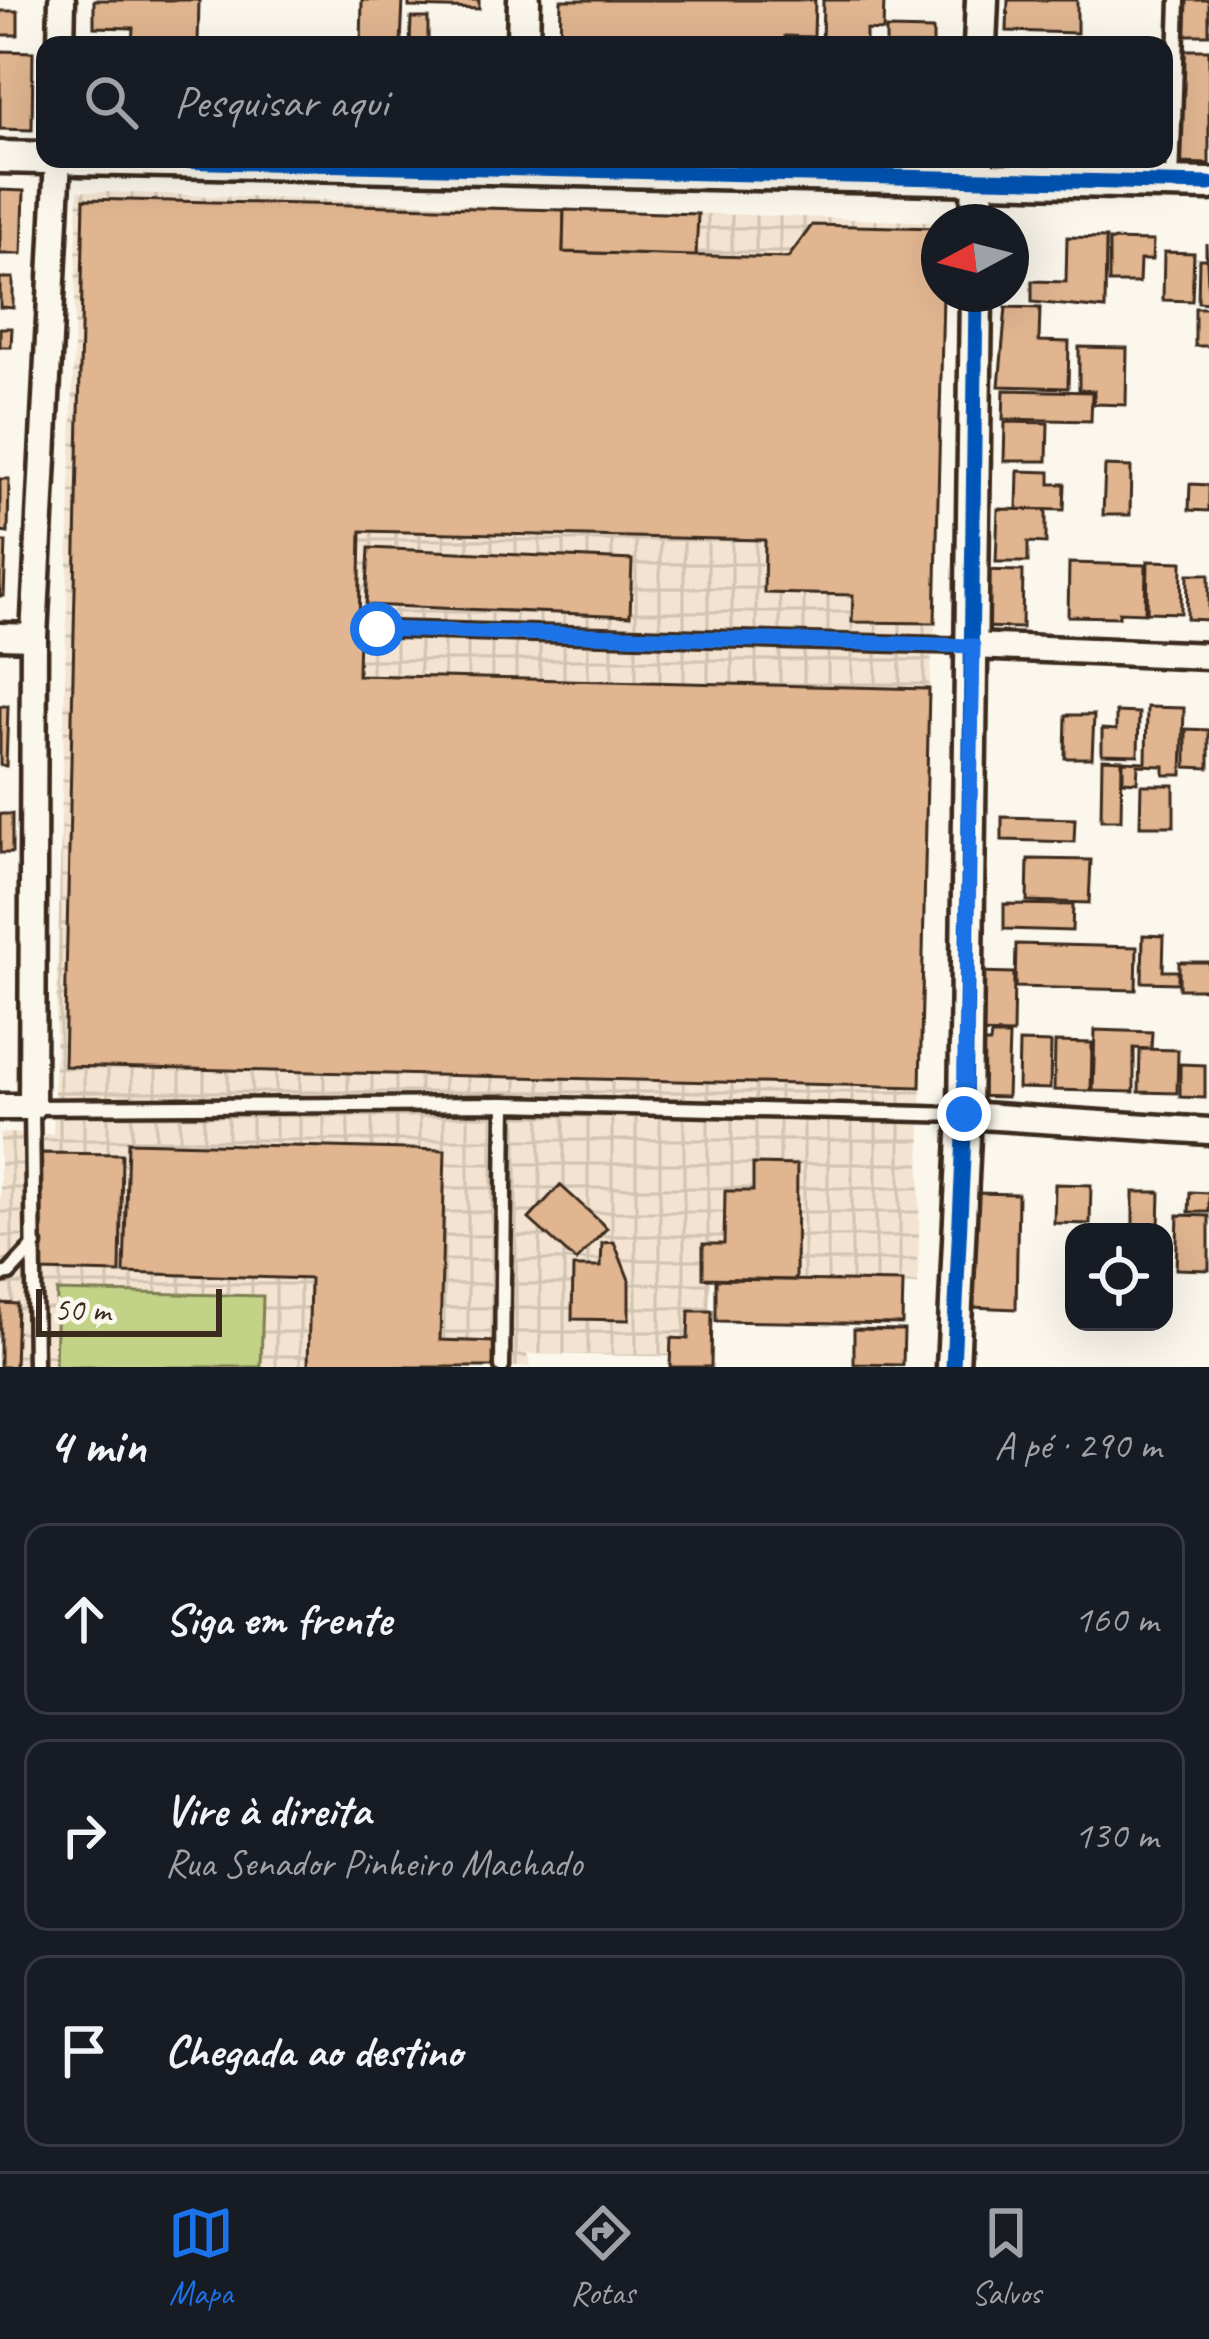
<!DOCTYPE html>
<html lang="pt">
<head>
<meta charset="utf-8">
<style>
  body { margin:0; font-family:Caveat,sans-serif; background:#242831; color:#f1f3f6 }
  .controls { position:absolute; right:36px; bottom:36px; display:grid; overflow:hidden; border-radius:24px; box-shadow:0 12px 48px #0002 }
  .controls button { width:108px; height:108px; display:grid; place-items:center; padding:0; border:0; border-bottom:3px solid #363941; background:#171b24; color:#f1f3f6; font:60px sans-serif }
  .compass { position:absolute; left:921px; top:204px; width:108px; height:108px; border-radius:50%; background:#171b24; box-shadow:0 12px 48px #0002; rotate:263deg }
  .scale { position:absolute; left:36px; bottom:30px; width:186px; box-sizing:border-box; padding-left:12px; border:6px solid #3b2a1e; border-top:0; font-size:33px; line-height:42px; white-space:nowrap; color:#3b2a1e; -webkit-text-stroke:9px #fbf7ec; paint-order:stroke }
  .stop { position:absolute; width:36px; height:36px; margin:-27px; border:9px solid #1a73e8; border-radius:50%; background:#fff }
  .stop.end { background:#1a73e8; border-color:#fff; box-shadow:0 3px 12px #0008 }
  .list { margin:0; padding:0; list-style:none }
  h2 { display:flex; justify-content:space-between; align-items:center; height:156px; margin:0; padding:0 48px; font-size:51px }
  h2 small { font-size:39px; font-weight:400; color:#9ea1a6 }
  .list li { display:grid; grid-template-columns:78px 1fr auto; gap:36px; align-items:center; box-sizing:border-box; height:192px; margin:0 24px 24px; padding:0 24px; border:3px solid #363941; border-radius:24px }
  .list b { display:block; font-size:45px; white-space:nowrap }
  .list p { margin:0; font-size:39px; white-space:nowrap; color:#9ea1a6 }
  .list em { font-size:39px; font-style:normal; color:#9ea1a6 }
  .icon { flex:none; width:66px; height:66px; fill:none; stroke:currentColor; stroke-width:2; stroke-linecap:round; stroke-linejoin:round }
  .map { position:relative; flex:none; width:1209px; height:1367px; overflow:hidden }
  .search { position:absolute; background:#171b24; box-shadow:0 12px 48px #0002; left:36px; right:36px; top:36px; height:132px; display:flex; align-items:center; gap:30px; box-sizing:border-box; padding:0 42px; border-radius:24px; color:#9ea1a6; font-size:45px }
  .sheet { height:804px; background:#171b24 }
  nav { display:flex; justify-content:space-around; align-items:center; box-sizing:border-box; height:168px; border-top:3px solid #363941; background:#171b24; font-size:33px; color:#9ea1a6 }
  nav a { display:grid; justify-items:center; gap:6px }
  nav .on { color:#1a73e8 }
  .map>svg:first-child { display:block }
</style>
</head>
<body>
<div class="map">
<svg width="1209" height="1367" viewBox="0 0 1209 1367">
  <defs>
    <pattern id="industrial-grid" width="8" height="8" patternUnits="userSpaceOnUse" patternTransform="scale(3)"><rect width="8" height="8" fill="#f3e3d0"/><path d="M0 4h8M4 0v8" fill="none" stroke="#d1c3b2"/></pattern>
  </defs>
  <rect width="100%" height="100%" fill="#fbf7ec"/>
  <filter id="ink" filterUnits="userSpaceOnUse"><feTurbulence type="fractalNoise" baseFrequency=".00833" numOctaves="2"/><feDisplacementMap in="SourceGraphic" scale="24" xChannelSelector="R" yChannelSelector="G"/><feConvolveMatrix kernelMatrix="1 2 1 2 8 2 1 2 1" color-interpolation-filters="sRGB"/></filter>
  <g filter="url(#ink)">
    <path fill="url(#industrial-grid)" d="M78,191L939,222V294H943L935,623L929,689L918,1285L711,1276L707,1357L527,1354L530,1367H0V1133L53,1134Z"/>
    <path fill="#c2d287" stroke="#7e7e52" stroke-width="3" d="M57,1291L263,1296L261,1367H55Z"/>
    <g fill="#e0b590" stroke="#3b2a1e" stroke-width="3">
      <path d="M94,0H199L198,45H132L133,28L94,27Z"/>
      <path d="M362,0H403L401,45H361Z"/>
      <path d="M409,0H479V9L409,7Z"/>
      <path d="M561,0H815L814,37L785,36V45H560Z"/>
      <path d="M823,0H884L883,31L866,30V45H822Z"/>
      <path d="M1008,0H1077V33L1007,31Z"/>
      <path d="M1183,0H1209V35H1182Z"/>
      <rect x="0" y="11" width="18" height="24"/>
      <path d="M411,18H428V45H410Z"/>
      <path d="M886,29L933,30V45H886Z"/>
      <path d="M1184,50H1209V164L1180,163L1181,127H1177Z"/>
      <path d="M0,51L33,52L32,130L0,129Z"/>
      <path d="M0,190L24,191L22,254H0Z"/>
      <path d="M84,199L564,210L563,252L788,258L812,225L939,228V294H943L935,623L852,622L853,595L764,593L765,540L361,531L358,675L929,689L920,1087L64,1066Z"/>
      <path d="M564,210L698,214L696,256L563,252Z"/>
      <path d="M1067,237L1106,238L1105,309L1032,302V281L1066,282Z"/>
      <path d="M1109,240L1153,241L1152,260H1140L1139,283H1109Z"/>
      <path d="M1206,243L1209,303L1198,302L1199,259H1206Z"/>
      <path d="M1164,252L1194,253L1192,301L1163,300Z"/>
      <path d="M0,278H13V308L0,307Z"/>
      <path d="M1006,307L1040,308L1039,341L1069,342L1068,388L999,386Z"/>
      <rect x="1195" y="308" width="14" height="38"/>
      <path d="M0,328H12L11,347H0Z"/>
      <path d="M1079,347L1127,348L1126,405L1094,404V391L1079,390Z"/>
      <path d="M1004,390L1092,392L1091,421L1003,419Z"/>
      <path d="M1005,422L1048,423L1047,461H1004Z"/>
      <path d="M1105,466L1131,467L1130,515H1103Z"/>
      <path d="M1018,471L1050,472V484H1065L1064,510L1017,509Z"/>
      <path d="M0,479H9L8,533L0,532Z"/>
      <path d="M1190,484L1209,485V511L1189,510Z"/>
      <path d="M998,509L1046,510V543L1028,542V562H996Z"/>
      <path d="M0,542H6L4,596H0Z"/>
      <path d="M369,548L632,560L630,616L366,605Z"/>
      <path d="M1148,561L1182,562L1181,613L1147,612Z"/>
      <path d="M1069,563L1146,565L1145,613L1119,612V617L1068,616Z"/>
      <path d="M978,570L1023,571L1022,628L977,627Z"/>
      <path d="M1188,574H1209V620L1187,619Z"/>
      <path d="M0,706H8L6,766L0,765Z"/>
      <path d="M1147,707L1184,708L1182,775H1164V766L1138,765L1137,782L1123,781V761L1146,762Z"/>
      <path d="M1116,712L1139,713L1138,755L1102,754V729L1116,730Z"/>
      <path d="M1066,715H1094L1092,758H1065Z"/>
      <path d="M1186,729L1209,730V768L1186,767Z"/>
      <path d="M1102,759L1122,760L1121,820H1101Z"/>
      <path d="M1141,785H1174V826H1140Z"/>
      <rect x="0" y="814" width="12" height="39"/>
      <path d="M1002,817L1075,819L1074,842L1002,840Z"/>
      <path d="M1028,859L1091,860L1089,903L1027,901Z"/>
      <path d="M1004,904L1073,905L1072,931L1004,929Z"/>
      <path d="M1143,935L1164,936L1163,971H1178V983L1142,982Z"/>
      <path d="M1016,944L1137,947L1136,990L1015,987Z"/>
      <rect x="1179" y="962" width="30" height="27"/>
      <path d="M975,972L1014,973L1013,1034L974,1033Z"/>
      <path d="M1095,1030L1152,1032L1151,1049L1134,1048V1092L1093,1091Z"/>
      <path d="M991,1036H1009L1007,1097L970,1096L971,1043H990Z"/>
      <path d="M1019,1042L1051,1043L1050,1089L1018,1088Z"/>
      <path d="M1055,1042L1092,1043L1091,1091L1054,1090Z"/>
      <path d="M1140,1049L1178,1050L1177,1093L1139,1092Z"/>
      <path d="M1180,1064L1205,1065V1098L1180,1097Z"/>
      <path d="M128,1142L445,1150L440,1340L495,1342L494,1367H308L310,1279L124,1273Z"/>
      <path d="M41,1153L122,1154L120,1273L39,1271Z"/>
      <path d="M753,1164L797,1165L796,1280L703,1278V1244H724L725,1191H753Z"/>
      <path d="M1055,1184L1091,1185L1090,1224L1054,1223Z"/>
      <path d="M560,1185L607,1228L576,1261L529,1219Z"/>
      <path d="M1133,1192H1160L1159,1227H1133Z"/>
      <path d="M1190,1192L1209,1193V1212H1189Z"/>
      <path d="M974,1193L1018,1194L1016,1309L971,1307Z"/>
      <path d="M1178,1215L1209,1216V1270L1176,1269Z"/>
      <path d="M614,1242L629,1280V1320L572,1319L573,1267H601L602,1243Z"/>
      <path d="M716,1279L903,1282L902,1324L716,1321Z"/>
      <path d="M0,1303L17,1304L15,1367H0Z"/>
      <path d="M689,1311H712L711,1367H670L671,1338L688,1339Z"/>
      <path d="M854,1329L904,1330L903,1365L854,1364Z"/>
    </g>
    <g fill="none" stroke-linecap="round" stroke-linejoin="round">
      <defs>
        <g id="service">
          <path d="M1172,182L1178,0"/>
          <path d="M377,629L971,646"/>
          <path d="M0,1275L9,1273L35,1245"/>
          <path d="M35,1367L32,1107L505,1104L963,1115"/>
          <path d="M502,1367L505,1104"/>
        </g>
        <g id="minor">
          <path d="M61,45L62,0"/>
          <path d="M0,636L34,637"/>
          <path d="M973,646L1209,656"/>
          <path d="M0,1107H32L34,637L58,159"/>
          <path d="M965,1115L1209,1131"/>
        </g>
        <g id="tertiary">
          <path d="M523,45L524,0"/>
          <path d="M980,45L982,0"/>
          <path d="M0,157L45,158"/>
          <path d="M77,159L1209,184"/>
          <path d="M977,222L978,159"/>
          <path d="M953,1367L965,1115L976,294"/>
        </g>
      </defs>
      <use href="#service" stroke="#3b2a1e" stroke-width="21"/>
      <use href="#minor" stroke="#3b2a1e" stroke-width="33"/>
      <use href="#tertiary" stroke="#3b2a1e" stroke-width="39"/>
      <use href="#service" stroke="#fbf7ec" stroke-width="12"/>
      <use href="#minor" stroke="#fbf7ec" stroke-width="24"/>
      <use href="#tertiary" stroke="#fbf7ec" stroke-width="30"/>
      <defs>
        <g id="cycleway">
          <path d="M77,159L1209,184"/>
          <path d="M953,1367L965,1115L976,294"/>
        </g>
      </defs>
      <use href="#cycleway" stroke="#fbf7ec" stroke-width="22"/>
      <use href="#cycleway" stroke="#0057b8" stroke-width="15"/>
    </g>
  </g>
  <g fill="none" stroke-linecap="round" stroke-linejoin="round" filter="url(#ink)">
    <path stroke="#1a73e8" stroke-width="15" d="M377,629L973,646L964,1114"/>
  </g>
</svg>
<div class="controls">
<button><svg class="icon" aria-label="locate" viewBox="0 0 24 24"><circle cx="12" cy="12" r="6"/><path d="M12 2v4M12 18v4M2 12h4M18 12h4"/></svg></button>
</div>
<svg class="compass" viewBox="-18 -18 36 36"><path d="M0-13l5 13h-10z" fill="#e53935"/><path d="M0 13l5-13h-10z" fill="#9ea1a6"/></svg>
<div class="scale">50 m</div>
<div class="stop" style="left:377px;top:629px"></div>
<div class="stop end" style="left:964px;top:1114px"></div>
<div class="search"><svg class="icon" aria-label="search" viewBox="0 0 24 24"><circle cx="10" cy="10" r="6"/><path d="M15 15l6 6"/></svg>Pesquisar aqui</div>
</div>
<section class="sheet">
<h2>4 min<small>A pé · 290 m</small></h2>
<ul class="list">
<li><svg class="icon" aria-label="ahead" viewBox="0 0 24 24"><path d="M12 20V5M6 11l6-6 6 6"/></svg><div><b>Siga em frente</b></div><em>160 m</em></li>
<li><svg class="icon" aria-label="right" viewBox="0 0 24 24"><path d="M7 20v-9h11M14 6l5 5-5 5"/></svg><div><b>Vire à direita</b><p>Rua Senador Pinheiro Machado</p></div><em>130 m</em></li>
<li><svg class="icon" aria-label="arrive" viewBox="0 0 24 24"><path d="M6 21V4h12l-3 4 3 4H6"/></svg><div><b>Chegada ao destino</b></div></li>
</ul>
</section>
<nav>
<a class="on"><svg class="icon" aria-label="map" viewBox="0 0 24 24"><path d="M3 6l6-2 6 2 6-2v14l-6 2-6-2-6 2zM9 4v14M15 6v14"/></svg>Mapa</a>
<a><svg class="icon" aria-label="directions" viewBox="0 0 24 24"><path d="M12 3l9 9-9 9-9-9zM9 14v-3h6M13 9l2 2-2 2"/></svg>Rotas</a>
<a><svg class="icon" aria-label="saved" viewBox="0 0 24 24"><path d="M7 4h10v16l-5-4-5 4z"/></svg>Salvos</a>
</nav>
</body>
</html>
